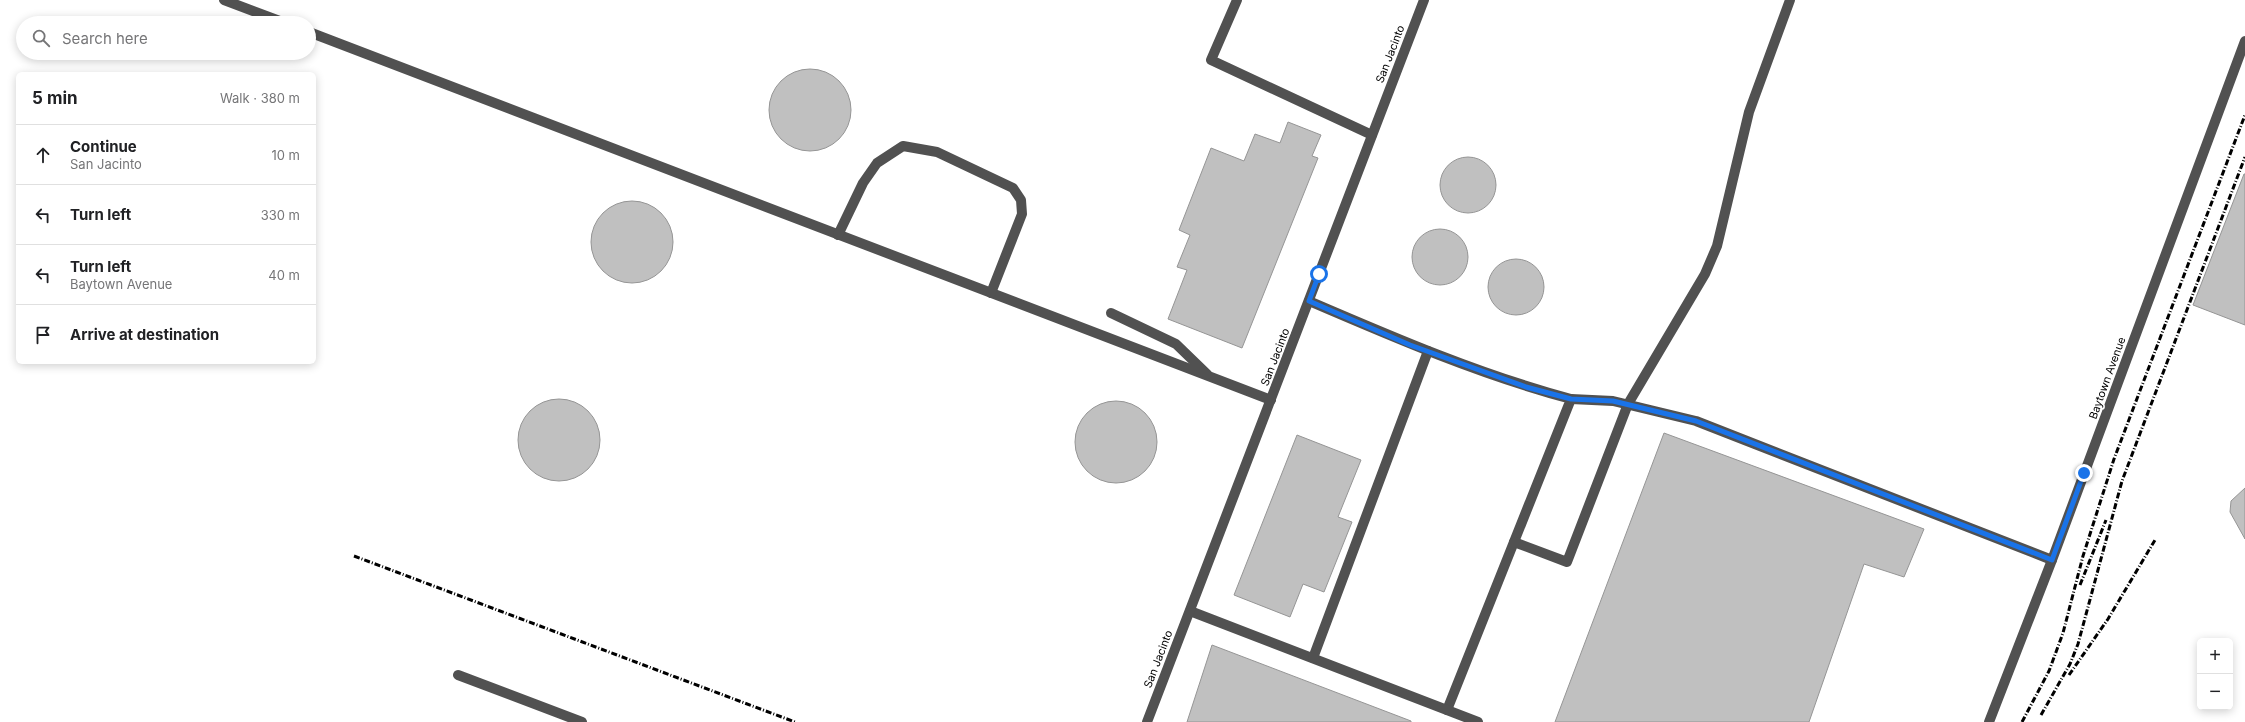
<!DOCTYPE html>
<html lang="en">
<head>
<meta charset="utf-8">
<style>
	:root { --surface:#fff; --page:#f6f6f6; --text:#202124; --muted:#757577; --line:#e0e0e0 }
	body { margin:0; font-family:Inter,sans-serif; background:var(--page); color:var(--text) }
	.controls { position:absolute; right:12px; bottom:12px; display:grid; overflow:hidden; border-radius:6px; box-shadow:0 2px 10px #0003 }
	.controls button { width:36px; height:36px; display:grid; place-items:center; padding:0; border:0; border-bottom:1px solid var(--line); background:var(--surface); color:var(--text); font:20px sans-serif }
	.stop { position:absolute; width:12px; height:12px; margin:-9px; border:3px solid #1a73e8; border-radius:50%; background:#fff }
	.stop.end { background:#1a73e8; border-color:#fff; box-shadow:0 1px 4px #0008 }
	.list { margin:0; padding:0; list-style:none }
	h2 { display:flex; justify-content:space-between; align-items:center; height:52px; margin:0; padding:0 16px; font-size:17px }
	h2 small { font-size:13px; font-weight:400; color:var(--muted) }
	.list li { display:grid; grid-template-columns:26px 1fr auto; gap:12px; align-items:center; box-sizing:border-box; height:60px; padding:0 16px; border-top:1px solid var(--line) }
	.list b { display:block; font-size:15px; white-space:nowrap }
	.list p { margin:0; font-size:13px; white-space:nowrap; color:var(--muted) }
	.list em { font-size:13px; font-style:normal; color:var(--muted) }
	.icon { flex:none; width:22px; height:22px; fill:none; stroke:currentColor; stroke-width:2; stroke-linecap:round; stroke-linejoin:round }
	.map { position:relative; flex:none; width:2245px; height:722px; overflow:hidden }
	.search { position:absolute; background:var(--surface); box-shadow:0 2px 10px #0003; left:16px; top:16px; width:300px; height:44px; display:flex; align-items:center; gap:10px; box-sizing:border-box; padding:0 14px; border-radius:22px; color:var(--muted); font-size:15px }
	.panel { position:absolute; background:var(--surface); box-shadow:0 2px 10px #0003; left:16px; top:72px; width:300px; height:292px; border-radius:6px }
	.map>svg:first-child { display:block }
	.building { fill:#c0c0c0; stroke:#959595 }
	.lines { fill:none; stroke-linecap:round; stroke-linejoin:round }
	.minor { stroke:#515151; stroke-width:10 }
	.rail { stroke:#000; stroke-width:3; stroke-dasharray:6 2 1 2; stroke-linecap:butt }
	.route { stroke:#1a73e8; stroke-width:5 }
	.labels { text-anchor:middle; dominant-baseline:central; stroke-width:3.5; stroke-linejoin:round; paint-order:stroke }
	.street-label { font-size:11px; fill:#000; stroke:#fff }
</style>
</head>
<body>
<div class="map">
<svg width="2245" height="722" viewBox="0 0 2245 722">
	<rect width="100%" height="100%" fill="#fff"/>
	<g class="building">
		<circle cx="810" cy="110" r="41"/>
		<path d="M1288 122 1321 135 1312 156 1318 158 1242 348 1168 319 1187 270 1177 267 1190 235 1179 230 1211 148 1244 161 1255 134 1280 143Z"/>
		<circle cx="1468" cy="185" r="28"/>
		<path d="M2244 174H2245V325L2193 305Z"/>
		<circle cx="632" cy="242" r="41"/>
		<circle cx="1440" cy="257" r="28"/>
		<circle cx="1516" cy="287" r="28"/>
		<circle cx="559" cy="440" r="41"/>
		<circle cx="1116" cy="442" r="41"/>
		<path d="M1664 433 1924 529 1904 577 1864 564 1809 722H1555Z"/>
		<path d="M1297 435 1361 460 1338 517 1352 522 1324 592 1303 584 1290 617 1234 595Z"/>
		<path d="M2245 488V539L2230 512 2231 501Z"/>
		<path d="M1212 645 1411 721V722H1187Z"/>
	</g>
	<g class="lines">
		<g class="minor">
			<path d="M224 0 285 23"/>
			<path d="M1237 0 1211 60 1372 135"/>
			<path d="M309 32 1271 400"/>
			<path d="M838 235 863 183 877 163 903 146 937 152 1013 188 1021 200 1022 214 991 293"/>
			<path d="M1309 301C1395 338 1481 375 1571 399L1447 710"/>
			<path d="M1111 313 1176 344 1207 374"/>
			<path d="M1571 399 1613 401 1696 421 2052 560"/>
			<path d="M1514 542 1567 562 1628 404 1705 274 1717 246 1749 112 1790 0"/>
			<path d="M1190 611 1478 722"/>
			<path d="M1313 658 1428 351"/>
			<path d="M458 675 582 722"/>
			<path d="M1147 722 1424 0"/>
			<path d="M1989 722 2052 560 2245 41"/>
		</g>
		<g class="rail">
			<path d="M354 556 795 722"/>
			<path d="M2080 585 2106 520"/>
			<path d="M2069 675 2108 619 2155 540"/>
			<path d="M2041 715 2070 664 2078 644 2122 481 2245 157"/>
			<path d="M2022 722 2049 671 2063 633 2083 556 2114 459 2245 115"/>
		</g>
	</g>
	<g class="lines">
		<path class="route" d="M1319 274 1309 301 1410 345 1526 387 1571 399 1613 401 1696 421 2052 560 2084 473"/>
	</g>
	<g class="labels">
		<g class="street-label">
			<text transform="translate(1390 54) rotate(-69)">San Jacinto</text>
			<text transform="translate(1275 357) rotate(-69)">San Jacinto</text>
			<text transform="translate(2107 378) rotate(-70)">Baytown Avenue</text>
			<text transform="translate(1158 659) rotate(-69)">San Jacinto</text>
		</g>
	</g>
</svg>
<div class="controls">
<button>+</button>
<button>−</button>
</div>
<div class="stop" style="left:1319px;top:274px"></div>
<div class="stop end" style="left:2084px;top:473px"></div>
<div class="search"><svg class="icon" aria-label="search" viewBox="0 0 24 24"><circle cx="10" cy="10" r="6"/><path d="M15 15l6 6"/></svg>Search here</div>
<section class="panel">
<h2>5 min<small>Walk · 380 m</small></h2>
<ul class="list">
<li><svg class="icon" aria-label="ahead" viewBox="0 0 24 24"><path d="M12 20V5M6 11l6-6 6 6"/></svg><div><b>Continue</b><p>San Jacinto</p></div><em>10 m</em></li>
<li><svg class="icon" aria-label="left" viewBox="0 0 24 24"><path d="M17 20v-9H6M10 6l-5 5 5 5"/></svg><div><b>Turn left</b></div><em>330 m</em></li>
<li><svg class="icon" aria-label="left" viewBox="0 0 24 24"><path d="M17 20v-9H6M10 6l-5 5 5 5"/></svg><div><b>Turn left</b><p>Baytown Avenue</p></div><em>40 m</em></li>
<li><svg class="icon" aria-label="arrive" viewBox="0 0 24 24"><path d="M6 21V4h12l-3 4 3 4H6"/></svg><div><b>Arrive at destination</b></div></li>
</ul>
</section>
</div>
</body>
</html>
